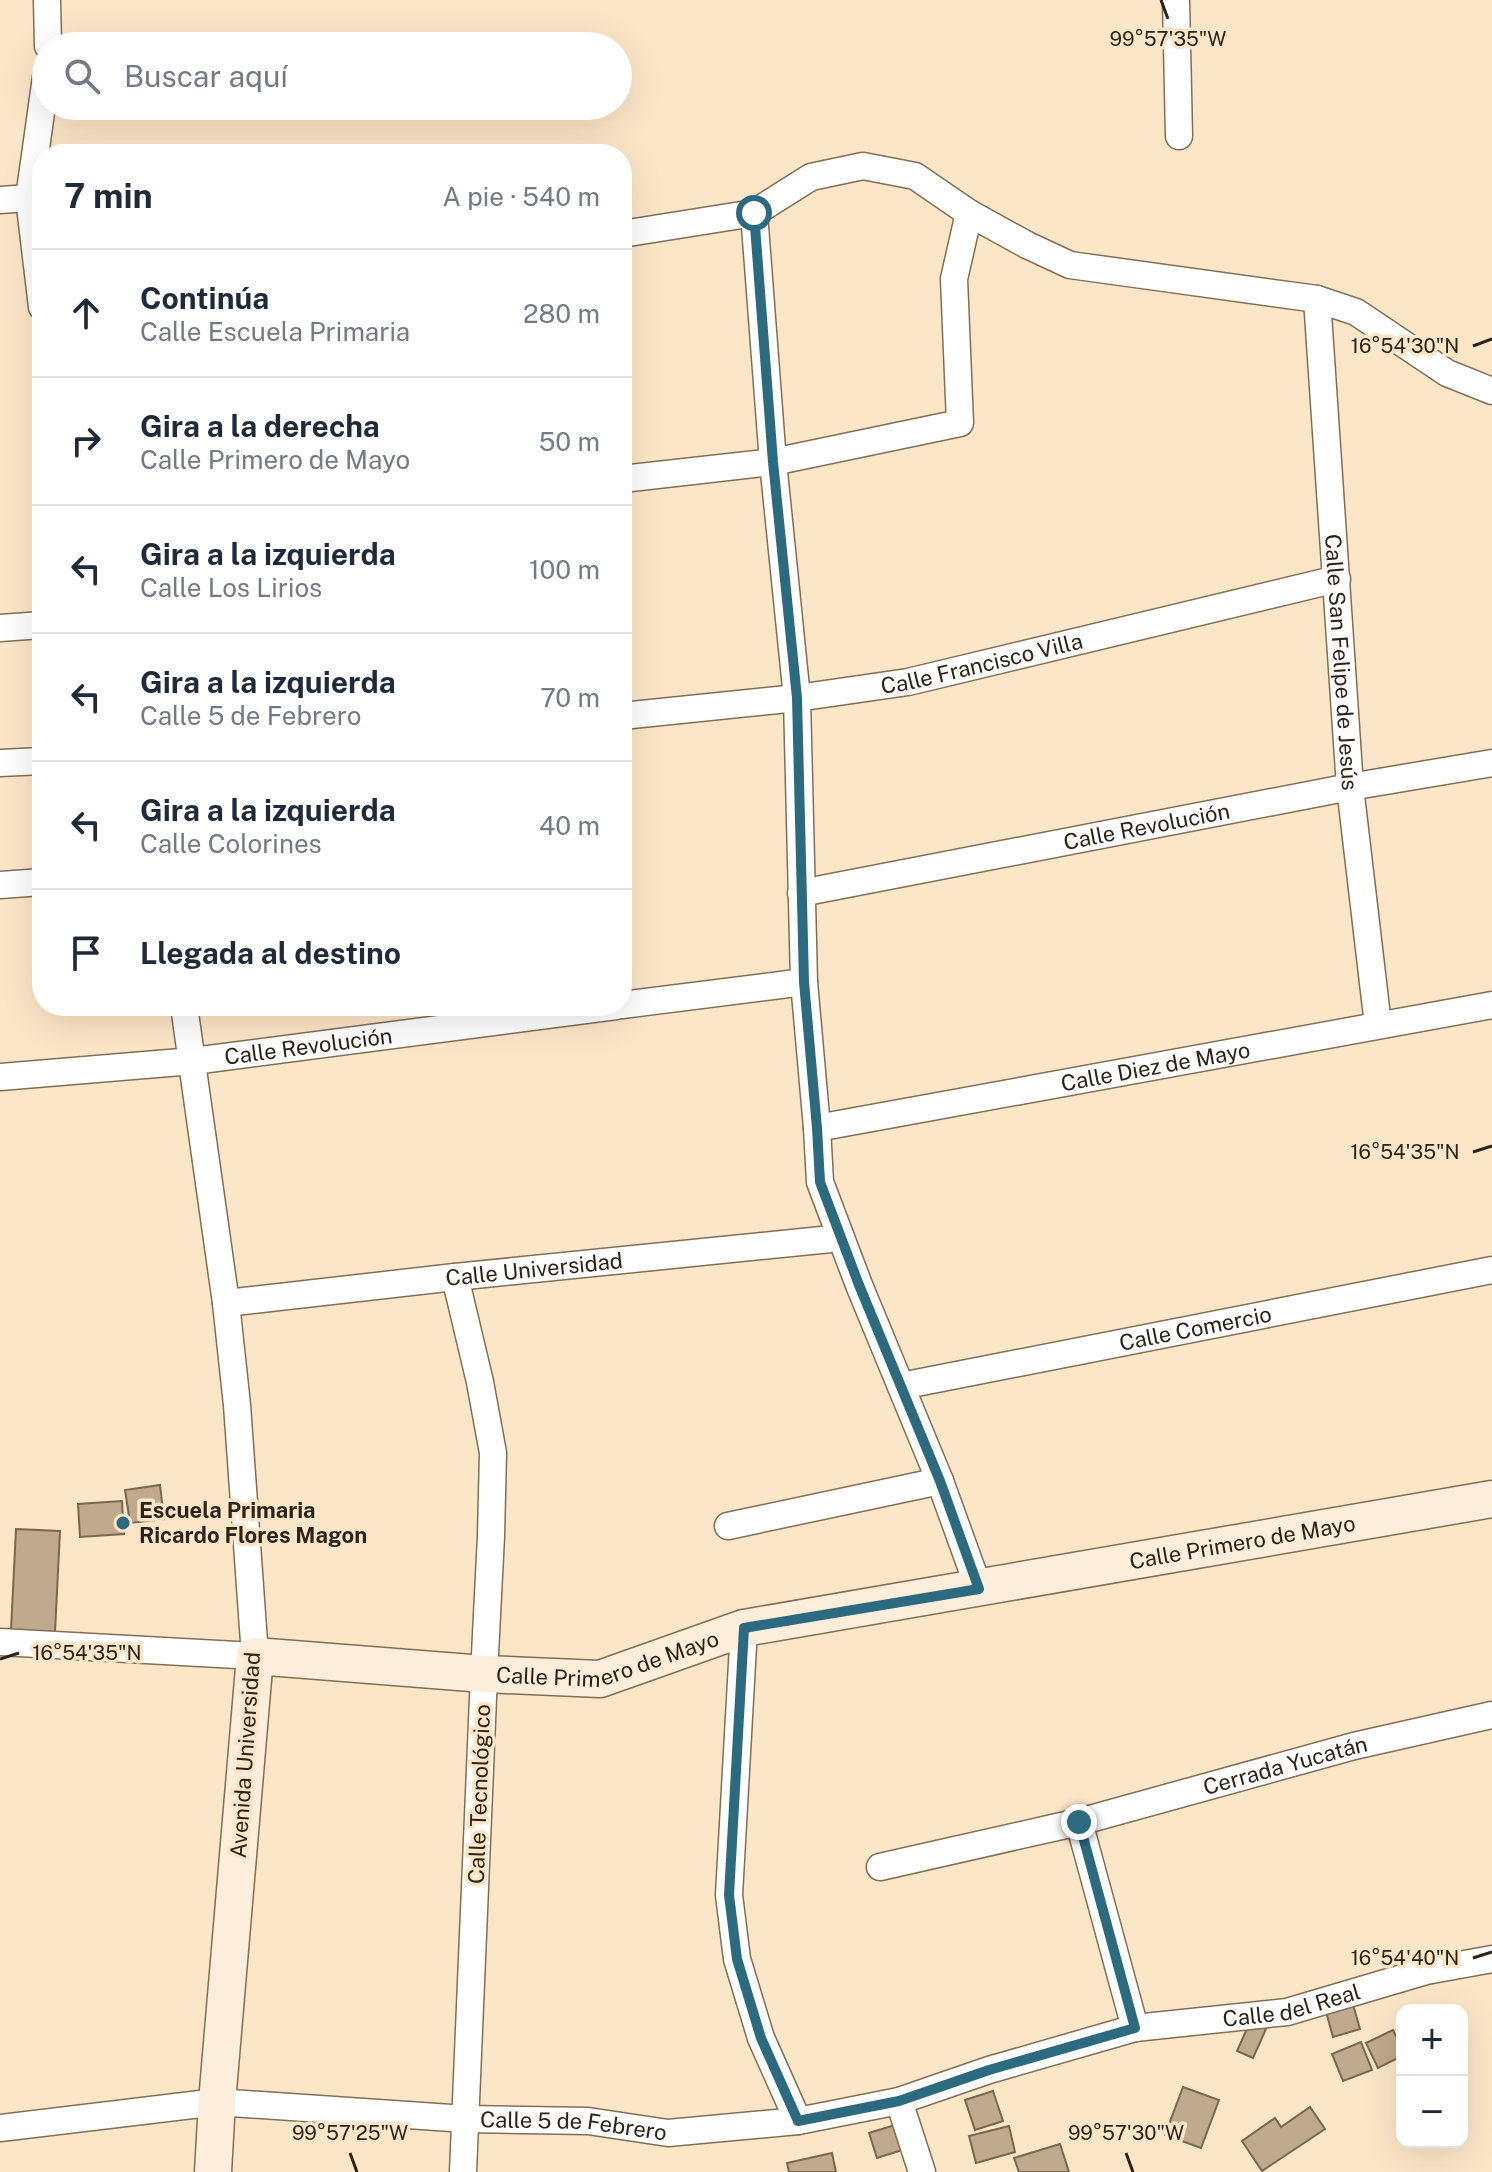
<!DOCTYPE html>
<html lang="es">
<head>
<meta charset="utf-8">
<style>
	:root { --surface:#fff; --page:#f6f6f7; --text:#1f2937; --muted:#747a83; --line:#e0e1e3 }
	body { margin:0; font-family:"Public Sans",sans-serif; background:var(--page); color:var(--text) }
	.controls { position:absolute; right:24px; bottom:24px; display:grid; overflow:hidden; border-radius:16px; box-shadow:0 8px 32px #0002 }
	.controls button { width:72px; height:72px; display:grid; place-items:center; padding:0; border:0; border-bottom:2px solid var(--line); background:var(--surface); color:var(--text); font:40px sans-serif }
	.stop { position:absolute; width:24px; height:24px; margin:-18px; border:6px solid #2c6a80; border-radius:50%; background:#fff }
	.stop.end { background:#2c6a80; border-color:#fff; box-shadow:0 2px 8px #0008 }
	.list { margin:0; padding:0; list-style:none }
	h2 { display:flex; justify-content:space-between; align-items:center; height:104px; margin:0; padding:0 32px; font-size:34px }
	h2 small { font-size:26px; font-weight:400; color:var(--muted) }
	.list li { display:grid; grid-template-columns:52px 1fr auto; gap:24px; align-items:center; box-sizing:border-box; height:128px; padding:0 32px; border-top:2px solid var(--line) }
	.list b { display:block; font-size:30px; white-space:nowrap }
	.list p { margin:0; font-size:26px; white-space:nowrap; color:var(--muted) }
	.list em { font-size:26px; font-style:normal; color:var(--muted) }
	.icon { flex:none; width:44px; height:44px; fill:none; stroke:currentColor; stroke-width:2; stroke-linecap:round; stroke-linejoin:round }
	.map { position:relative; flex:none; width:1492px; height:2172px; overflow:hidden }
	.search { position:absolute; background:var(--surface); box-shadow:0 8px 32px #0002; left:32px; top:32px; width:600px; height:88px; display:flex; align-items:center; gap:20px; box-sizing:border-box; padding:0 28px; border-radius:44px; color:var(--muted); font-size:30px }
	.panel { position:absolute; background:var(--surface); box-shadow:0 8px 32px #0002; left:32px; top:144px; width:600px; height:872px; border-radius:32px }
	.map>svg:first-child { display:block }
	.building { fill:#bfaa8d; stroke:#7a674c; stroke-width:2 }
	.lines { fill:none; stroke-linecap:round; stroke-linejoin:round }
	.street-casing { stroke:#826e53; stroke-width:29 }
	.secondary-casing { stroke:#826e53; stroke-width:39 }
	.street { stroke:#fff; stroke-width:26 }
	.secondary { stroke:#fceedb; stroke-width:36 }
	.route { stroke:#2c6a80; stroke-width:10 }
	.ticks { fill:none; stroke:#2c2318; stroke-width:3 }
	.poi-dot { fill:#2c6a80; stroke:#fce6c8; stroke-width:3 }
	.labels { text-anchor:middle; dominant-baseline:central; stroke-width:7; stroke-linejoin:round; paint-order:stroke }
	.street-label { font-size:22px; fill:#2c2318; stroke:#fce6c8 }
	.poi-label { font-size:22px; font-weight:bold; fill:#2c2318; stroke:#fce6c8; text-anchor:start }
	.ticks-label { font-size:20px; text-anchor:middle; fill:#2c2318; stroke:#fce6c8; stroke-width:7; stroke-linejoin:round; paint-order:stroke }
</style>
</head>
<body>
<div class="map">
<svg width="1492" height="2172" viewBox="0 0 1492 2172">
	<rect width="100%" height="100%" fill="#fce6c8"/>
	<g class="building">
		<path d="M160 1485 164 1519 130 1523 125 1490Z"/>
		<path d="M122 1501 124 1534 80 1537 78 1504Z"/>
		<path d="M16 1529 60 1531 55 1632 11 1630Z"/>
		<path d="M1352 2001 1360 2029 1333 2037 1325 2008Z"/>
		<path d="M1250 2022 1266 2029 1253 2058 1237 2051Z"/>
		<path d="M1393 2030 1402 2048V2056L1378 2068 1366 2043Z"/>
		<path d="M1361 2042 1372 2070 1343 2081 1332 2054Z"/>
		<path d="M1183 2087 1219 2100 1201 2148 1165 2135Z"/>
		<path d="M993 2091 1003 2121 975 2130 965 2100Z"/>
		<path d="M1310 2107 1325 2129 1262 2171 1242 2141 1275 2118 1281 2127Z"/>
		<path d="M895 2125 902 2150 877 2158 869 2133Z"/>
		<path d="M1009 2126 1015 2152 976 2163 969 2136Z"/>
		<path d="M1060 2144 1069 2172H1019L1014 2158Z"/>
		<path d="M832 2153 836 2172H789L787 2163Z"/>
	</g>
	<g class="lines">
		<g class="street-casing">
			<g id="street">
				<path d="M47 0 48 46"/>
				<path d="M1176 0 1179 136"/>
				<path d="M0 200 29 198"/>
				<path d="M754 213 773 462 797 698 804 982 817 1128 820 1182 859 1285 940 1481 979 1589"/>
				<path d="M622 234 754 213 811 177 863 166 915 176 969 213 1027 245 1070 265 1317 299 1356 312 1447 373 1492 391"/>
				<path id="s1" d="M1317 299 1350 787 1378 1025"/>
				<path d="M42 307 29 198 46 77"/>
				<path d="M622 479 773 462 960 423 954 279 969 213"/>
				<path d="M0 628 42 625"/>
				<path id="s2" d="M622 716 797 698 908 682 1337 579"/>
				<path d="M0 763 42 761"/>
				<path d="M0 885 42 882"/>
				<path id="s3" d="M801 893 1350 787 1492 763"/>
				<path d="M622 1005 804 982"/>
				<path id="s4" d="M0 1077 193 1061 616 1006"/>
				<path id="s5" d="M817 1128 1492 1005"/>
				<path d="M455 1277 480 1382 493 1453 491 1536 484 1674 463 2172"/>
				<path id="s6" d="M226 1303 455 1277 841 1238"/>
				<path id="s7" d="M901 1386 1492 1270"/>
				<path d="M728 1526 940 1481"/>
				<path d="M744 1628 729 1895 737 1959 761 2038 798 2121"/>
				<path d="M0 1642 255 1656 237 1405 226 1303 184 1006"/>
				<path d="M1079 1822 1135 2028"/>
				<path id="s8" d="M880 1867 1079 1822 1354 1746 1492 1715"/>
				<path d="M899 2101 922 2172"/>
				<path id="s9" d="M0 2128 217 2102 466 2119 588 2121 668 2133 798 2121 899 2101 989 2070 1135 2028 1287 2012 1426 1971 1492 1959"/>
			</g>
		</g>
		<g class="secondary-casing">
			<g id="secondary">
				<path id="s10" d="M213 2172 217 2102 255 1656 484 1674 600 1679 744 1628 1492 1499"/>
			</g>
		</g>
		<use href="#street" class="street"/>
		<use href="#secondary" class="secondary"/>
	</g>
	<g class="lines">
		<path class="route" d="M754 213 773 462 797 698 804 982 817 1128 820 1182 859 1285 940 1481 979 1589 744 1628 729 1895 737 1959 761 2038 798 2121 899 2101 989 2070 1135 2028 1079 1822"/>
	</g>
	<path class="ticks" d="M1161 0 1168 19M1473 346 1492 339M1473 1152 1492 1146M0 1659 19 1653M1473 1958 1492 1952M350 2153 357 2172M1126 2153 1133 2172"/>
	<circle class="poi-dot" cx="123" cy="1523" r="8"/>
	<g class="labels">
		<g class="street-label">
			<text stroke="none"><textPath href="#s2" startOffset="364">Calle Francisco Villa</textPath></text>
			<text stroke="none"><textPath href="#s1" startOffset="364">Calle San Felipe de Jesús</textPath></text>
			<text stroke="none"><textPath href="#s3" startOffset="352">Calle Revolución</textPath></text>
			<text stroke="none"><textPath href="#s4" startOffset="310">Calle Revolución</textPath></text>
			<text stroke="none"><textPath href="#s5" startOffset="344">Calle Diez de Mayo</textPath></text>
			<text stroke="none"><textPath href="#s6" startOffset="310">Calle Universidad</textPath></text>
			<text stroke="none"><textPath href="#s7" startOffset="300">Calle Comercio</textPath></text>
			<text stroke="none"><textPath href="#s10" startOffset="1522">Calle Primero de Mayo</textPath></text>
			<text stroke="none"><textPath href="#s10" startOffset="874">Calle Primero de Mayo</textPath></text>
			<text transform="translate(245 1755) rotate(-86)">Avenida Universidad</text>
			<text stroke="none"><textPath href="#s8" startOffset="418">Cerrada Yucatán</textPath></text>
			<text transform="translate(479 1794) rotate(-88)">Calle Tecnológico</text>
			<text stroke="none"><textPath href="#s9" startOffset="1310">Calle del Real</textPath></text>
			<text stroke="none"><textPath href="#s9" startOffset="576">Calle 5 de Febrero</textPath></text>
		</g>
		<g class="poi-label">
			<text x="139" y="1510">Escuela Primaria<tspan x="139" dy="25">Ricardo Flores Magon</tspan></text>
		</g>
	</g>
	<g class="ticks-label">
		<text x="1168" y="46">99°57'35"W</text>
		<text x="1405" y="353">16°54'30"N</text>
		<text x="1405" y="1159">16°54'35"N</text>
		<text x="87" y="1660">16°54'35"N</text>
		<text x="1405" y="1965">16°54'40"N</text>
		<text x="350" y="2140">99°57'25"W</text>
		<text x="1126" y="2140">99°57'30"W</text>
	</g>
</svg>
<div class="controls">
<button>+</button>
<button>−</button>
</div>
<div class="stop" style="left:754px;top:213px"></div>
<div class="stop end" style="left:1079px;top:1822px"></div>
<div class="search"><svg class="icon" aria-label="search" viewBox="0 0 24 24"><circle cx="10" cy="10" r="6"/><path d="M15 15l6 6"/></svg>Buscar aquí</div>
<section class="panel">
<h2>7 min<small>A pie · 540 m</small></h2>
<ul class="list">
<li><svg class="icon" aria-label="ahead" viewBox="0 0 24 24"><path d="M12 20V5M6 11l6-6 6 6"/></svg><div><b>Continúa</b><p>Calle Escuela Primaria</p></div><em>280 m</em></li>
<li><svg class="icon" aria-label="right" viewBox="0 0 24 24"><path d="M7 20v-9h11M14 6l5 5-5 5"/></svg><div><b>Gira a la derecha</b><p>Calle Primero de Mayo</p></div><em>50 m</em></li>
<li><svg class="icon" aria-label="left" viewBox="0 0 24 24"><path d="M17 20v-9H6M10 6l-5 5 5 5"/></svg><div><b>Gira a la izquierda</b><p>Calle Los Lirios</p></div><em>100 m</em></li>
<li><svg class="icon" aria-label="left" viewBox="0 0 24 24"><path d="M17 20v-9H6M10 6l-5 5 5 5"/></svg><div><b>Gira a la izquierda</b><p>Calle 5 de Febrero</p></div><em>70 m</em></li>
<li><svg class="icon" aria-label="left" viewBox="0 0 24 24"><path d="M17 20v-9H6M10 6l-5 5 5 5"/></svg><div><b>Gira a la izquierda</b><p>Calle Colorines</p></div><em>40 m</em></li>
<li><svg class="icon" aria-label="arrive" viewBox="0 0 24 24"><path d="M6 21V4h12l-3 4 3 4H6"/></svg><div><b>Llegada al destino</b></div></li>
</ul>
</section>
</div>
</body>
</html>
